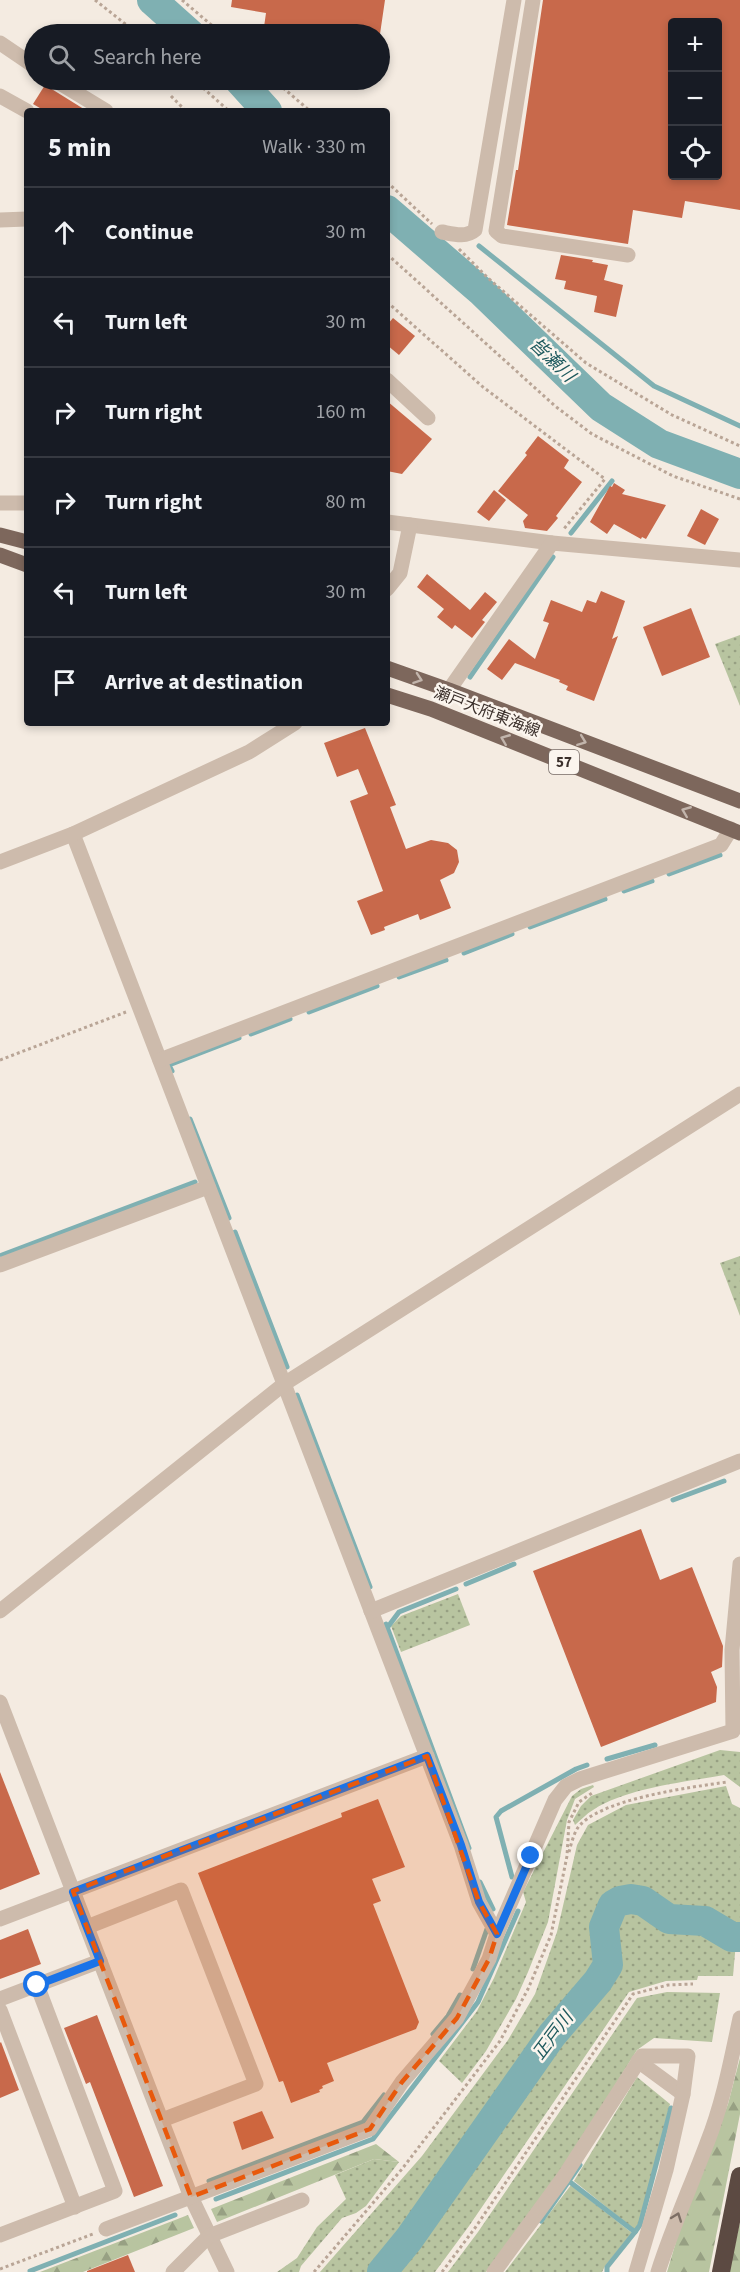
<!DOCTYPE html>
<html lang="en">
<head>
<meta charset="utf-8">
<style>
	:root { --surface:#171b24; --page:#20242c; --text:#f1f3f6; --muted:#9ea1a6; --line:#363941 }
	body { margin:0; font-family:"Source Sans 3","Noto Sans JP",sans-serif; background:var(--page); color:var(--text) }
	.controls { position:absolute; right:18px; top:18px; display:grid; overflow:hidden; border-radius:6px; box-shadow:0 3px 9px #0003 }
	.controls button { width:54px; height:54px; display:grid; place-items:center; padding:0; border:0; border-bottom:2px solid var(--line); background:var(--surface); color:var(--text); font:30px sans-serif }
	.stop { position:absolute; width:18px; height:18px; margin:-14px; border:4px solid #1a73e8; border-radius:50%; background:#fff }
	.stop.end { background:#1a73e8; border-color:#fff; box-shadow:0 2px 6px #0008 }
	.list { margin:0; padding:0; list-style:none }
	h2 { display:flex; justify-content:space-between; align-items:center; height:78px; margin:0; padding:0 24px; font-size:26px }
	h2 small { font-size:20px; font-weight:400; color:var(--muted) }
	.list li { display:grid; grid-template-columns:39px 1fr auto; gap:18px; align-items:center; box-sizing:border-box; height:90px; padding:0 24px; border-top:2px solid var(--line) }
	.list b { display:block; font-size:22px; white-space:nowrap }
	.list em { font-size:20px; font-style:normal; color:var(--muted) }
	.icon { flex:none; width:33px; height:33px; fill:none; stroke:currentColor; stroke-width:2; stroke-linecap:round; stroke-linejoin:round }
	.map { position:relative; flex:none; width:740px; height:2272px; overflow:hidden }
	.search { position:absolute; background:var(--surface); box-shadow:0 3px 9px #0003; left:24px; top:24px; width:366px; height:66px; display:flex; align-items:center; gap:15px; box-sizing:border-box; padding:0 21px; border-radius:33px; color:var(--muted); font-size:22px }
	.panel { position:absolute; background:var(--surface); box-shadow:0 3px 9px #0003; left:24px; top:108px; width:366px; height:618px; border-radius:6px }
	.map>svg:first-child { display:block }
	.grass { fill:url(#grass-dots) }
	.forest { fill:url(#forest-firs) }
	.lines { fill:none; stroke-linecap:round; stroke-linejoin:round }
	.stream { stroke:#7fb0b2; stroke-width:5 }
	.river { stroke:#7fb0b2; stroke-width:30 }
	.building { fill:#c8694b; fill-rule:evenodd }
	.path { stroke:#b9a596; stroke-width:3; stroke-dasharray:3 3; stroke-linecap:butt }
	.minor { stroke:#cdbbac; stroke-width:15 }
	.major { stroke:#7d675c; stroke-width:15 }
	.highway { stroke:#5c4a42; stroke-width:18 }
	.oneway { stroke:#c2b5ac }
	.oneway2 { stroke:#7d6f65 }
	.route { stroke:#1a73e8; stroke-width:8 }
	.marked { fill:#e8590c; fill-opacity:0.2; stroke:#e8590c; stroke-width:4.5; stroke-dasharray:12 8; stroke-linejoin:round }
	.labels { text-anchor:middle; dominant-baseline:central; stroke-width:5; stroke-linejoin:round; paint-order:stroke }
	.shield { fill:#fbf5ee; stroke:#756b66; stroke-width:1.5 }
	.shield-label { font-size:15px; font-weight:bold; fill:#3b302b }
	.street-label { font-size:16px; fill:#3b302b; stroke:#fbf5ee }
	.water-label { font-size:18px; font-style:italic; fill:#1f5a5e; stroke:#fbf5ee }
</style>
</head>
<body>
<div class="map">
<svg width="740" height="2272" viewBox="0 0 740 2272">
	<defs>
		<pattern id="grass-dots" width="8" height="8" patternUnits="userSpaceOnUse" patternTransform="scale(1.5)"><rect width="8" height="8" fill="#b8c4a0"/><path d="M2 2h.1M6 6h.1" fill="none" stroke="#97a083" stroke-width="1.8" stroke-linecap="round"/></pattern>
		<pattern id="forest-firs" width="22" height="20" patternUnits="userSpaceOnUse" patternTransform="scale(1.5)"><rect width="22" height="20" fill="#b8c4a0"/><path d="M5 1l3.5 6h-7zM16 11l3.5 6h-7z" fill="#97a083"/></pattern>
	</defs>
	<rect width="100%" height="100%" fill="#f4ebe1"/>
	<g class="grass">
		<path d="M740 635V706L715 644Z"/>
		<path d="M740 1256V1316L720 1263Z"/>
		<path d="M458 1594 470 1625 401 1652 391 1626 401 1616Z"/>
		<path d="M720 1750 740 1752V1787L724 1775C685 1782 626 1788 593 1810 586 1814 581 1820 575 1825L573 1820 581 1806 591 1796Z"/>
		<path d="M593 1785 594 1787 575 1799 567 1820 548 1922 528 1972 516 1999 486 2051 462 2083 439 2061 477 2011 494 1978 526 1902 523 1892 572 1796 581 1789Z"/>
		<path d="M726 1786 732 1804 740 1808V1935C729 1933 726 1925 717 1921 703 1914 686 1919 672 1914 661 1911 655 1900 645 1897 638 1894 629 1894 622 1897 592 1909 603 1940 604 1966L557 2022 376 2272H320L422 2156 508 2040 535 1994 557 1932 577 1845 588 1825 626 1805Z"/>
		<path d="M630 1901 646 1907 660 1919 688 1930 698 1926 736 1942 733 1976H698L697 1980 666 1981 629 1992 469 2226 435 2272H391L415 2241 508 2109 559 2044 575 2018 618 1967 619 1957 612 1958C607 1947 606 1937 615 1928L612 1915 615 1907Z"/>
		<path d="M667 1992 720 1993 712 2042 654 2038 637 2050 555 2181 486 2272H448L478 2232 637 1998Z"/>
		<path d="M637 2077 670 2104 639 2223 635 2230 574 2181Z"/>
		<path d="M374 2159 399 2162 366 2206 356 2213 342 2218 301 2266 299 2272H277L297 2258 317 2227 346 2199 335 2175Z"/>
		<path d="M571 2185 632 2233 605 2266 602 2272H505Z"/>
	</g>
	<g class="forest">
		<path d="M740 2058V2114L709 2272H667L681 2225 728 2104Z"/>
		<path d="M376 2144 399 2162 374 2159 217 2222 211 2209Z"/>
		<path d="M188 2215 194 2228 83 2272H40Z"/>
		<path d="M740 2222V2272H729Z"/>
	</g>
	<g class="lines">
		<g class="stream">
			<path d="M479 246 654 386 740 426"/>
			<path d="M571 533 612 481"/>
			<path d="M470 677 553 557"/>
			<path d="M669 874 720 855"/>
			<path d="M624 891 652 881"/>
			<path d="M530 927 605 899"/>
			<path d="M464 953 512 934"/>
			<path d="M399 977 446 960"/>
			<path d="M309 1012 377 986"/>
			<path d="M251 1034 290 1019"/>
			<path d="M172 1071 169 1065 239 1038"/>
			<path d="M190 1119 229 1218"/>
			<path d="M235 1232 287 1367"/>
			<path d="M2 1255 195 1182"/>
			<path d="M297 1395 370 1587"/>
			<path d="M673 1500 724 1481"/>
			<path d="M466 1584 514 1564"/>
			<path d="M386 1624 469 1848"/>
			<path d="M387 1628 399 1612 456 1589"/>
			<path d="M607 1759 655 1745"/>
			<path d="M512 1877 496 1817 501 1811 576 1769 587 1765"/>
			<path d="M480 1882 493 1909"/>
			<path d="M473 1969 487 1929"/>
			<path d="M433 2034 448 2016 460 1995"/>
			<path d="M209 2181 363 2122 384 2095"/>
			<path d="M570 2182 635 2232 640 2225 671 2108"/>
			<path d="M216 2199 373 2139 478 2002 518 1911"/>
			<path d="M541 2221 580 2165"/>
			<path d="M30 2271 175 2215"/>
			<path d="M607 2272V2267L635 2232"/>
		</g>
		<g class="river">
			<path d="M152 0 190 34"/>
			<path d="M239 80 267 111"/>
			<path d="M387 210 482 292 601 407 659 444 740 474"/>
			<path d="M382 2272 409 2239 552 2035 598 1981 608 1965 604 1927 613 1905 620 1901 631 1899 643 1901 669 1919 705 1921 732 1937H740"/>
		</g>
	</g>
	<g class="building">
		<path d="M232 0H385L380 34H263L266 13 231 7Z"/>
		<path d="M543 0H740V210L685 201 682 218 633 210 628 244 507 225 516 170H518ZM672 22H717V176H672Z"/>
		<path d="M45 85 50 88 87 111H45L33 104Z"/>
		<path d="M561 255 593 260 592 262 608 265 604 280 623 285 616 317 594 312 597 296 564 289 566 281 555 279Z"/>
		<path d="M393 318 415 336 399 355 387 345V325Z"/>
		<path d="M387 401 432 439 402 474 387 471Z"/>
		<path d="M538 436 569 460 564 468 582 482 556 516 558 518 547 531 525 528 523 521 528 515 498 491 527 455 525 453Z"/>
		<path d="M614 483 625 490 622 494 666 505 646 539 642 537 641 539 614 524 607 534 590 522 610 486 612 487Z"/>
		<path d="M494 490 506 500 489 521 477 512Z"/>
		<path d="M701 509 719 519 705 545 687 536Z"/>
		<path d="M427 574 470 610 485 592 497 602 482 620 485 622 472 638 455 625 452 629 437 617 444 609 417 587Z"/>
		<path d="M601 591 625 601 612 639 618 636 594 701 566 690 568 686 559 682 560 680 515 663 502 680 487 669 509 639 535 659 549 623 543 621 551 600 582 612 587 600 596 603Z"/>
		<path d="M691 608 710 657 662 676 643 627Z"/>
		<path d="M365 728 396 805 390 807 406 849 431 840 448 843 457 850 459 862 454 873 440 880 451 908 420 920 418 914 384 927 385 930 371 935 357 901 383 891 350 801 368 794 358 769 337 777 324 743Z"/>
		<path d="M641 1529 660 1580 692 1567 723 1646 722 1667 711 1672 717 1687 716 1702 601 1747 533 1571Z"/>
		<path d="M0 1772 40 1874 0 1890Z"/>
		<path d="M378 1799 405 1867 372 1879 381 1901 373 1904 419 2022 416 2029 327 2063 334 2081 322 2086 323 2088 319 2090 320 2092 291 2103 283 2081 279 2082 198 1873 342 1817 341 1813Z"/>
		<path d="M28 1929 41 1964 0 1979V1940Z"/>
		<path d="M97 2015 163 2186 134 2197 90 2082 86 2084 64 2028Z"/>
		<path d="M1 2042 19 2090 0 2098V2043Z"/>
		<path d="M262 2111 274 2138 242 2150 233 2122Z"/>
		<path d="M128 2255 135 2272H87V2271Z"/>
	</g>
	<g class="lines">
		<g class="path">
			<path d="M95 0 138 34"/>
			<path d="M182 0 222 34"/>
			<path d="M194 80 229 111"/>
			<path d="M274 80 310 111"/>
			<path d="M171 96 186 111"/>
			<path d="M387 182 432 224"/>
			<path d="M459 249 488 278 586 363 672 415 740 446"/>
			<path d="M387 254 555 406 592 434 673 476 740 499"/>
			<path d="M387 302 483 387 605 479 563 530"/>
			<path d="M0 1060 126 1012"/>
			<path d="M569 1852C571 1845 573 1836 577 1829 596 1799 693 1787 727 1782"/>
			<path d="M0 2269 93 2234"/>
			<path d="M314 2272 402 2169 500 2041 528 1989 551 1935 567 1856 569 1822 579 1802 592 1793"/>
			<path d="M442 2272 475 2228 633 1994 668 1985 693 1984"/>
		</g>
		<g class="minor">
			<path d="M533 0 496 231 502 236 628 255"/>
			<path d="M0 43 34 66"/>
			<path d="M55 80 106 111"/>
			<path d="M0 96 27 111"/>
			<path d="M0 220 27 219"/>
			<path d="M442 232C453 234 466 238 475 230L514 0"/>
			<path d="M387 380 428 418"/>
			<path d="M0 503H27"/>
			<path d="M387 522 552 543 740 560"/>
			<path d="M387 589 400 573 410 525"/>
			<path d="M449 690 552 543"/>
			<path d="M73 834 461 1845 479 1902 497 1934"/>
			<path d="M0 862 73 834 249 752 295 723"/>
			<path d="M160 1060 721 845 731 829"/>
			<path d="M0 1265 208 1187"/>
			<path d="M0 1611 284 1384 740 1094"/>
			<path d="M371 1611 740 1461"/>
			<path d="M0 1702 191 2197 227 2272"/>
			<path d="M0 1919 427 1756"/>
			<path d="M87 1927 181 1890 256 2084 162 2120"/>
			<path d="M0 1999 100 1961"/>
			<path d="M0 2010 75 2207"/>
			<path d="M638 2061 683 2094"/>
			<path d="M106 2229 370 2129 402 2082 457 2018 489 1959 497 1934 555 1800 566 1786 580 1779 733 1731 732 1650 740 1564"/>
			<path d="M0 2235 115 2191 37 1985"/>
			<path d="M173 2272 209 2236 302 2200"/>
			<path d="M494 2272 563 2178 642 2056H688L683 2094 666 2170 636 2272"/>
			<path d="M658 2272C672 2228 691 2186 707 2143 723 2103 731 2060 740 2018"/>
		</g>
		<g class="major">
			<path d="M0 535 27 542"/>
			<path d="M0 555 27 565"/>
			<path d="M387 668 449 690 740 801"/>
			<path d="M387 695 431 709 740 833"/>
		</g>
		<path class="highway" d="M721 2272 740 2176"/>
	</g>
	<defs><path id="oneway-chevron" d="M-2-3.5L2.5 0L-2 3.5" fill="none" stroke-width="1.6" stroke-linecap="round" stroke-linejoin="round" transform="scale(1.5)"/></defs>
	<g class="oneway">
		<use href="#oneway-chevron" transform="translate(418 679) rotate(19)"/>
		<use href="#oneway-chevron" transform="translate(505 739) rotate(-158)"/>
		<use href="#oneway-chevron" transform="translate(582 741) rotate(21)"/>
		<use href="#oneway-chevron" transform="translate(686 811) rotate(-158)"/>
	</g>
	<use class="oneway2" href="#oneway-chevron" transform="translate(677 2217) rotate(-70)"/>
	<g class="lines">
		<path class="route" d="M37 1985 100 1961 73 1892 427 1756 461 1845 479 1902 497 1934 531 1856"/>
	</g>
	<path class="marked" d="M427 1756 479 1902 497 1934 489 1959 457 2018 402 2082 370 2129 191 2197 73 1891Z"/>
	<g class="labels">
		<rect class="shield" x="549" y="750" width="30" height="24" rx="4.5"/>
		<g class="shield-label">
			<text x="564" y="762">57</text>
		</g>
		<g class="street-label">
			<text transform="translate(487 712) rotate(21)">瀬戸大府東海線</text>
		</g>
		<g class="water-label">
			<text transform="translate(552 360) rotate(44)">皆瀬川</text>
			<text transform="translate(553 2036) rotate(-53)">正戸川</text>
		</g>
	</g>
</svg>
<div class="controls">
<button>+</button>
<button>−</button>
<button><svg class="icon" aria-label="locate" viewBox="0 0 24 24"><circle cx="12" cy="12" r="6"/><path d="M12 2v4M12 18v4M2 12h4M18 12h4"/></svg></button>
</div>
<div class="stop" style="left:37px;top:1985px"></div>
<div class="stop end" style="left:531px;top:1856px"></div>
<div class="search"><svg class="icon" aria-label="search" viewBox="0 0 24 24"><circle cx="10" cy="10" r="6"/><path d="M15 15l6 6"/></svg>Search here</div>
<section class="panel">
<h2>5 min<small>Walk · 330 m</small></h2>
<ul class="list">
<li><svg class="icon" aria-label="ahead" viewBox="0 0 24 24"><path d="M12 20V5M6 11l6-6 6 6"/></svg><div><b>Continue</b></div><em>30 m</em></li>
<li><svg class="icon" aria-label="left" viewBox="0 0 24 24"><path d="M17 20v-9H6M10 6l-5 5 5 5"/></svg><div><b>Turn left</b></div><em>30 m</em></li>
<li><svg class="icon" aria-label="right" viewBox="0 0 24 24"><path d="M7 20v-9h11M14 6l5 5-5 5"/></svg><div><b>Turn right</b></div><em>160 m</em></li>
<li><svg class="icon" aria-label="right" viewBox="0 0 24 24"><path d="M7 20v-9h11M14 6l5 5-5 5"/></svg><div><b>Turn right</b></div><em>80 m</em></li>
<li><svg class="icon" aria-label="left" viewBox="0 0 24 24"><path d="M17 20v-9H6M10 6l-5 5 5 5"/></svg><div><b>Turn left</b></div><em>30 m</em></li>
<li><svg class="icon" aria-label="arrive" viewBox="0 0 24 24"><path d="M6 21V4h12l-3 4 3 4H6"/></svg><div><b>Arrive at destination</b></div></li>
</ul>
</section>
</div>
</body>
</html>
